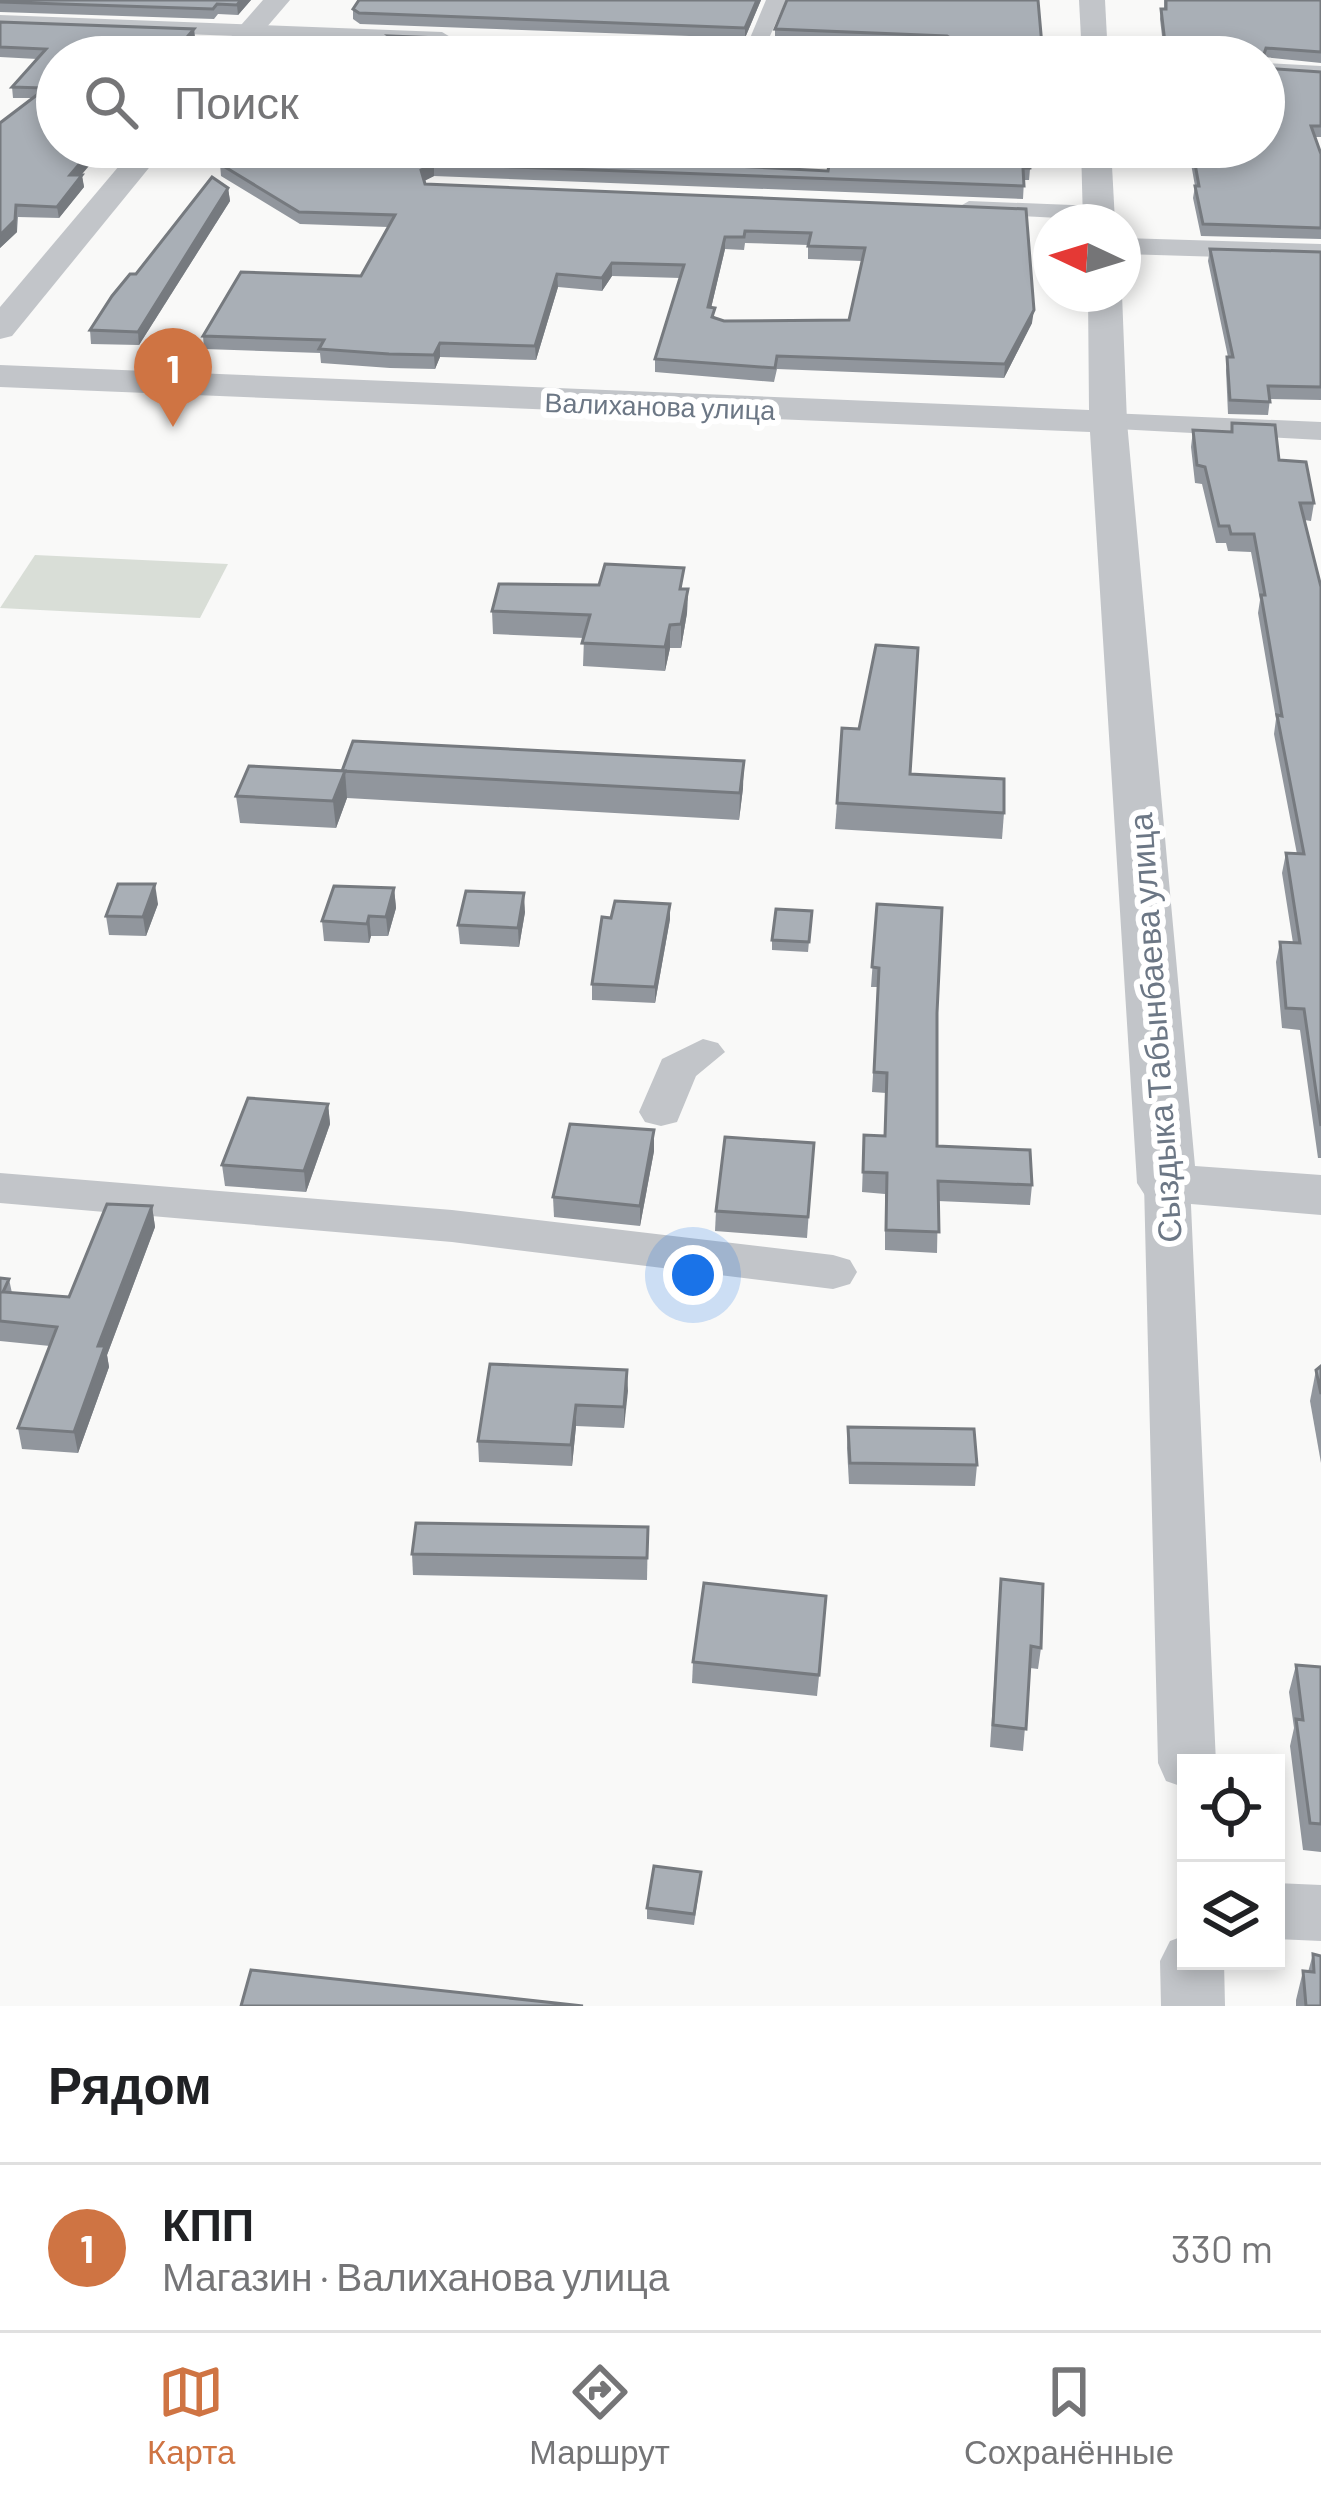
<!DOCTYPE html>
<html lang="ru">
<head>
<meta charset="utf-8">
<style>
	:root { --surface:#fff; --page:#f2f2f2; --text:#202124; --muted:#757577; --line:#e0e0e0; --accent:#cf7443 }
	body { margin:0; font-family:Barlow,sans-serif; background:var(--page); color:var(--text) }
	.controls { position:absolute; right:36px; bottom:36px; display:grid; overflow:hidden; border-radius:0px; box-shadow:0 6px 18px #0003 }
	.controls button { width:108px; height:108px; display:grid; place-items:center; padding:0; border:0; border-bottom:3px solid var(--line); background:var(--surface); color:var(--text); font:60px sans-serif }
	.compass { position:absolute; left:1033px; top:204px; width:108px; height:108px; border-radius:50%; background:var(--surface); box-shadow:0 6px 18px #0003; rotate:274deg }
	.you { position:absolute; left:693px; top:1275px; width:42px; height:42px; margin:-30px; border:9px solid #fff; border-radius:50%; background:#1a73e8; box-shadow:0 0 0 18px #1a73e833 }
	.badge { display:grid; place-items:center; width:78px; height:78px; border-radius:50%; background:var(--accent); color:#fff; font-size:39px; font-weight:700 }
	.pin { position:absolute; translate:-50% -99px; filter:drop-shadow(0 3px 6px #0008) }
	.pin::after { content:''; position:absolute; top:63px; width:42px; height:36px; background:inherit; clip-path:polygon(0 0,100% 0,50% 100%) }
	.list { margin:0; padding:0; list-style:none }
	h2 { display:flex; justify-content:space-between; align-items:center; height:156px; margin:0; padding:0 48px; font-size:51px }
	h2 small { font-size:39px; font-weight:400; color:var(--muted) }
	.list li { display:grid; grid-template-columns:78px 1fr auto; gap:36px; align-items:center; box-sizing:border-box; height:168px; padding:0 48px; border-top:3px solid var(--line) }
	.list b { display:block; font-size:45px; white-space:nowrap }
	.list p { margin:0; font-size:39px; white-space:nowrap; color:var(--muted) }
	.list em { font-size:39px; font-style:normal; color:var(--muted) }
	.icon { flex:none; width:66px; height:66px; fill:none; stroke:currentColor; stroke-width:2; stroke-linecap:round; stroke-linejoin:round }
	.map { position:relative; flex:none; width:1321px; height:2006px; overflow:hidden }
	.search { position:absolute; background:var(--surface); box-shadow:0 6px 18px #0003; left:36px; right:36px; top:36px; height:132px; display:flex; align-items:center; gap:30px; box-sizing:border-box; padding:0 42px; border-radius:66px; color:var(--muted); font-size:45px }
	.sheet { height:324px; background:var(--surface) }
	nav { display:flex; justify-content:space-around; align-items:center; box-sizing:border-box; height:168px; border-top:3px solid var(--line); background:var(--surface); font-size:33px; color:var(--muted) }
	nav a { display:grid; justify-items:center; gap:6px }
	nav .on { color:var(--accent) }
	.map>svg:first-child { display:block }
	.green { fill:#d9ded7 }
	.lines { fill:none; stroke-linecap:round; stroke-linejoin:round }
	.minor { fill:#c2c5c9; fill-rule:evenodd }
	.tertiary { fill:#c2c5c9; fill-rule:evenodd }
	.wall { fill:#91969d; fill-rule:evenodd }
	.shaded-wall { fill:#767a7f }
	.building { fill:#a9afb6; stroke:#767a7f; stroke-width:3; fill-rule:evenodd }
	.labels { text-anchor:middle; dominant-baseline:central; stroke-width:12; stroke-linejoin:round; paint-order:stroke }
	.far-street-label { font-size:27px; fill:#6c7785; stroke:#fff }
	.street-label { font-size:33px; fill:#6c7785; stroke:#fff }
</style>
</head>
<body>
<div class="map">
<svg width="1321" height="2006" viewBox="0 0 1321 2006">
	<rect width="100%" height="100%" fill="#f9f9f8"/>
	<path class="green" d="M35 555 228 564 200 618 0 608Z"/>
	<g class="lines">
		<g class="minor">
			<path d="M766 0H786L762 54H748L745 50Z"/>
			<path d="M0 15 442 32 452 38 442 44 0 27Z"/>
			<path d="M1264 63 1321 66V78L1264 75Z"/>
			<path d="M969 201 1097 206 1109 213 1097 220 960 213 957 208Z"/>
			<path d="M1123 238 1321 244V260L1123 254Z"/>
			<path d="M1108 413 1321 422V440L1098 428 1093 422Z"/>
			<path d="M703 1039 718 1043 725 1052 696 1076 677 1122 661 1126 645 1122 639 1112 662 1059Z"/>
			<path d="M1167 1168 1183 1172 1190 1183 1216 1763H1186V1788L1166 1781 1158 1763 1144 1183 1151 1172Z"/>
			<path d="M0 1173 452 1210 833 1255 850 1260 857 1272 850 1284 833 1289 452 1242 0 1203Z"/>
			<path d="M1276 1883 1321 1885V1941L1276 1939Z"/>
			<path d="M1186 1935V1961H1224L1225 2006H1161L1160 1961 1170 1941Z"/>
		</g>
		<g class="tertiary">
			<path d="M263 0H290L241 57H213Z"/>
			<path d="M1079 0H1105L1108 57H1082Z"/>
			<path d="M135 147H166L12 336 0 339V307Z"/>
			<path d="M1081 147H1111L1115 222H1083Z"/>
			<path d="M1088 294H1122L1127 422 1195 1166 1321 1175V1215L1167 1202 1146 1197 1137 1183 1090 432 0 387V365L1089 410Z"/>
		</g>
	</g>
	<g class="wall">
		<path d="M0 0H251L238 15 218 14 214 19 0 12Z"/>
		<path d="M359 0H761L745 38 360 24 353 19V9Z"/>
		<path d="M787 0 1043 57 391 47 389 36 755 50H952L946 46 775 40V29Z"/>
		<path d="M1164 0H1321V63L1264 57H1172L1171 53H1164L1160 19 1161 9H1164Z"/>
		<path d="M0 22 194 29 195 39 180 57H57L84 187 59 218 18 217 17 232 0 248V123L32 98H13L12 87 37 59 0 57Z"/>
		<path d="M1265 69 1321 72V137H1315L1321 154V239L1201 236 1193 198 1195 186 1188 147H1264Z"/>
		<path d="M235 147H703L699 164 828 171 1032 147 1029 180H1024L1023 199 434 176 424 181 425 184 1026 209 1032 323 1004 378 777 369 774 382 655 372V359L680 278 612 276 602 291 558 287 536 360 440 357 435 369 390 368 321 363 320 353 204 349 203 336 361 276 388 227 300 224 221 176 220 164ZM745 243 808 245V259L862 261 849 320 724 321 715 318 711 308 725 249 744 250Z"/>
		<path d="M228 188 230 201 139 345 91 344 90 330 136 274Z"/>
		<path d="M1210 249 1321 252V400L1270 399 1268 415 1228 414 1226 370 1228 357 1208 261Z"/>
		<path d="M1232 423 1279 460 1314 503 1311 521 1304 520 1321 587V1158H1318L1300 1030 1282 1028 1276 962 1280 942 1293 943 1282 873 1286 853 1297 854 1274 734 1276 719 1258 613 1260 600 1251 552 1228 551 1226 543H1216L1202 484 1195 483 1191 447 1193 430 1231 432Z"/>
		<path d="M688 589 687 613 681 648H670L665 671 583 666 584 638 493 634 492 611Z"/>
		<path d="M249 766 743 788 739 820 347 798 336 828 240 823 236 796Z"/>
		<path d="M910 774 1004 813 1002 839 835 829 837 803Z"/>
		<path d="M394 888 396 908 388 936H371L369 943 324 941 322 921Z"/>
		<path d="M158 904 146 936 109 935 106 916Z"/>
		<path d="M670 904V919L655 1003 592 1000V984L611 918Z"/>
		<path d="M877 904 937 1013V1146L1032 1185 1030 1205 938 1201 937 1253 885 1250V1194L862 1192 864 1135 884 1136 886 1093 872 1092 878 987H871Z"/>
		<path d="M812 911 808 952 772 950V940Z"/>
		<path d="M525 912 519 947 460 944 458 925Z"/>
		<path d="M328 1104 330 1124 306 1192 225 1186 222 1165Z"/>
		<path d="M654 1130V1151L640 1226 554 1217 553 1197Z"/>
		<path d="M814 1143 807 1238 715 1231 716 1211Z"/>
		<path d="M152 1206 155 1227 107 1355 109 1367 78 1453 22 1449 18 1428 50 1346 0 1341V1278L9 1279 12 1293 69 1297Z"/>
		<path d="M1321 1366V1463L1310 1401 1316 1370Z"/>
		<path d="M627 1370 624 1428 576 1426 572 1466 479 1462 478 1441Z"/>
		<path d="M848 1427 977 1465 975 1486 849 1484 847 1448Z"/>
		<path d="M648 1527 647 1580 413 1575 412 1554Z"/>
		<path d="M1001 1579 1041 1648 1038 1669 1030 1668 1023 1751 990 1747Z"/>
		<path d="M825 1617 817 1696 692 1683 693 1662Z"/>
		<path d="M1296 1665 1321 1667V1852L1303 1850 1290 1746 1294 1728 1289 1692Z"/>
		<path d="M700 1883 694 1925 647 1919V1908Z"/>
		<path d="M1313 1954 1321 2006H1296V2000L1303 1971 1308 1972Z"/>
	</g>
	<g class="shaded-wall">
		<path d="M241 0H251L238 15 237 5Z"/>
		<path d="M757 0H761L745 38V28Z"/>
		<path d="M194 29 195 39 180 57H170Z"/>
		<path d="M94 147H105L72 186 70 175Z"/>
		<path d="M434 164V176L422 182 421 170Z"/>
		<path d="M82 175 84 187 59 218 57 207Z"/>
		<path d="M228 188 230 201 139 345 138 332Z"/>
		<path d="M16 205 17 232 0 248V235Z"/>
		<path d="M725 237V249L708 321V307Z"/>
		<path d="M612 263V276L602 291V278Z"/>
		<path d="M557 274 558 287 536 360 535 346Z"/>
		<path d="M1034 310 1032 323 1004 378 1005 364Z"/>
		<path d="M440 343V357L435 369 434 355Z"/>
		<path d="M688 589 687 613 681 648V624Z"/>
		<path d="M670 625V648L665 671V647Z"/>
		<path d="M744 761 743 788 739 820 740 793Z"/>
		<path d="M345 771 347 798 336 828 333 801Z"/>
		<path d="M155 884 158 904 146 936 143 917Z"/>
		<path d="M394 888 396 908 388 936 386 917Z"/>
		<path d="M524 893 525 912 519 947 518 928Z"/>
		<path d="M670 904V919L655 1003V987Z"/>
		<path d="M369 916 371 936 369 943 367 924Z"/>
		<path d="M328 1104 330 1124 306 1192 304 1171Z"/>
		<path d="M654 1130V1151L640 1226V1206Z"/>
		<path d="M152 1206 155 1227 107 1355 109 1367 78 1453 74 1432 98 1346Z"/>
		<path d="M627 1370 628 1391 624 1428V1407Z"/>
		<path d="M576 1405V1426L572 1466 571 1445Z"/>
	</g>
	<g class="building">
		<path d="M0 0H241L237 5 217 4 213 9 0 2Z"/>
		<path d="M359 0H757L745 28 359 13 353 9Z"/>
		<path d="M787 0H1038L1043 57H302L311 45 405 47 389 36 755 50H957L961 45 947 36 775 29Z"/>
		<path d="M1166 0H1321V52L1266 48 1263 57H1174L1173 43H1165L1161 9H1166Z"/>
		<path d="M0 22 194 29 170 57H57V147H94L70 175H82L57 207 16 205 15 220 0 235V123L46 88 12 87 46 49 0 47Z"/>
		<path d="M1264 68 1321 72V126H1311L1321 154V228L1203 224 1195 186H1199L1192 147H1264Z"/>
		<path d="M235 147H700L696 164 828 171 832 147H1032L1030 168H1023L1024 186 434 164 421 170 425 184 1026 209 1034 310 1005 364 777 356 775 368 655 359 684 265 612 263 602 278 557 274 535 346 440 343 434 355 389 354 319 349 324 340 203 336 241 272 361 276 395 215 299 212 220 164ZM745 231 811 233 808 246 865 248 849 320 724 321 712 317 715 308 708 307 725 237H744Z"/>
		<path d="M212 177 228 188 138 332 90 330 112 296 130 274H136Z"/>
		<path d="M1210 249 1321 252V387L1268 386 1270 402 1230 400 1227 357H1233Z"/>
		<path d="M1232 423 1275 425 1279 460 1306 462 1314 503H1300L1321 587V1126L1304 1009 1286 1008 1280 942 1300 943 1286 853 1304 854 1277 715 1282 716 1261 595H1265L1254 534H1231L1229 526H1219L1205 467 1197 465 1193 430 1232 432Z"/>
		<path d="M605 564 684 568 680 589H688L681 624 670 625 665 647 582 643 590 615 492 611 499 584 599 585Z"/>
		<path d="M876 645 918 648 910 774 1004 779V813L837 803 842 728 859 729Z"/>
		<path d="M353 741 744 761 740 793 342 771Z"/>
		<path d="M249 766 345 771 333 801 236 796Z"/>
		<path d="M118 884H155L143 917 106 916Z"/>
		<path d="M334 886 394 888 386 917 369 916 367 924 322 921Z"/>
		<path d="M466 891 524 893 518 928 458 925Z"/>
		<path d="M615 901 670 904 655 987 592 984 602 917 611 918Z"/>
		<path d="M877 904 942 908 937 1013V1146L1030 1150 1032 1185 938 1181 939 1232 886 1230 887 1173 863 1172 864 1135 885 1136 887 1073 874 1072 879 968 872 967Z"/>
		<path d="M776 909 812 911 809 942 772 940Z"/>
		<path d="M248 1098 328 1104 304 1171 222 1165Z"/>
		<path d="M570 1124 654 1130 640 1206 553 1197Z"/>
		<path d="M725 1137 814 1143 808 1217 716 1211Z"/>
		<path d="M107 1204 152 1206 98 1346H105L74 1432 18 1428 57 1327 0 1321V1278L9 1279 3 1292 69 1297Z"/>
		<path d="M490 1364 627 1370 624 1407 576 1405 571 1445 478 1441Z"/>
		<path d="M1321 1366V1394L1316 1370Z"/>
		<path d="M848 1427 974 1429 977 1465 850 1463Z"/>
		<path d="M416 1523 648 1527 647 1558 412 1554Z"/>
		<path d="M1001 1579 1043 1584 1041 1648 1031 1646 1026 1729 993 1725Z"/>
		<path d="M704 1583 826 1596 819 1675 693 1662Z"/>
		<path d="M1296 1665 1321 1667V1824L1310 1823 1296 1719 1303 1720Z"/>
		<path d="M654 1866 701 1872 694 1914 647 1908Z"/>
		<path d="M1313 1954 1321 1956V2006H1306L1303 1971 1314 1972Z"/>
		<path d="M251 1970 583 2006H241Z"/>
	</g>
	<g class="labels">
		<g class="far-street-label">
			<text transform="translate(660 405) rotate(2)">Валиханова улица</text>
		</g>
		<g class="street-label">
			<text transform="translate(1154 1028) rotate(-94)">Сыздыка Табынбаева улица</text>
		</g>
	</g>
</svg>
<div class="controls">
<button><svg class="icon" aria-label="locate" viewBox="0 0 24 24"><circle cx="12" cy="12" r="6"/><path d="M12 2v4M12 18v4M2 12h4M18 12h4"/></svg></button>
<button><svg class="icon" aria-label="layers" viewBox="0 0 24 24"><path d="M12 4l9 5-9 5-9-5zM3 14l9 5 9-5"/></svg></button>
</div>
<svg class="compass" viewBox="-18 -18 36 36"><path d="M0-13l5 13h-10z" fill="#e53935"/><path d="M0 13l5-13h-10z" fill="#757577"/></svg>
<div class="you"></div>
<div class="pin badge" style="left:173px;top:427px">1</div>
<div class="search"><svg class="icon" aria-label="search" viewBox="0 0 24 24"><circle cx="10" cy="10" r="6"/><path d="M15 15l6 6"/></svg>Поиск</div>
</div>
<section class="sheet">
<h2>Рядом<small></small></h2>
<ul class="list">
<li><span class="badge">1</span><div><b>КПП</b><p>Магазин · Валиханова улица</p></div><em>330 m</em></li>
</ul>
</section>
<nav>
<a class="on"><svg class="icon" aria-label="map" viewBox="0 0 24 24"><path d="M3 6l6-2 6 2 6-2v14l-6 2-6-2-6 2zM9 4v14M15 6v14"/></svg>Карта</a>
<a><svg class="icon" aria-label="directions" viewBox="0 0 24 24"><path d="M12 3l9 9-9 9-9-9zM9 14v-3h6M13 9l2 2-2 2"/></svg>Маршрут</a>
<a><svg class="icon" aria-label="saved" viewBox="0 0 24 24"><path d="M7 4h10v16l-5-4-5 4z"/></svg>Сохранённые</a>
</nav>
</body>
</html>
